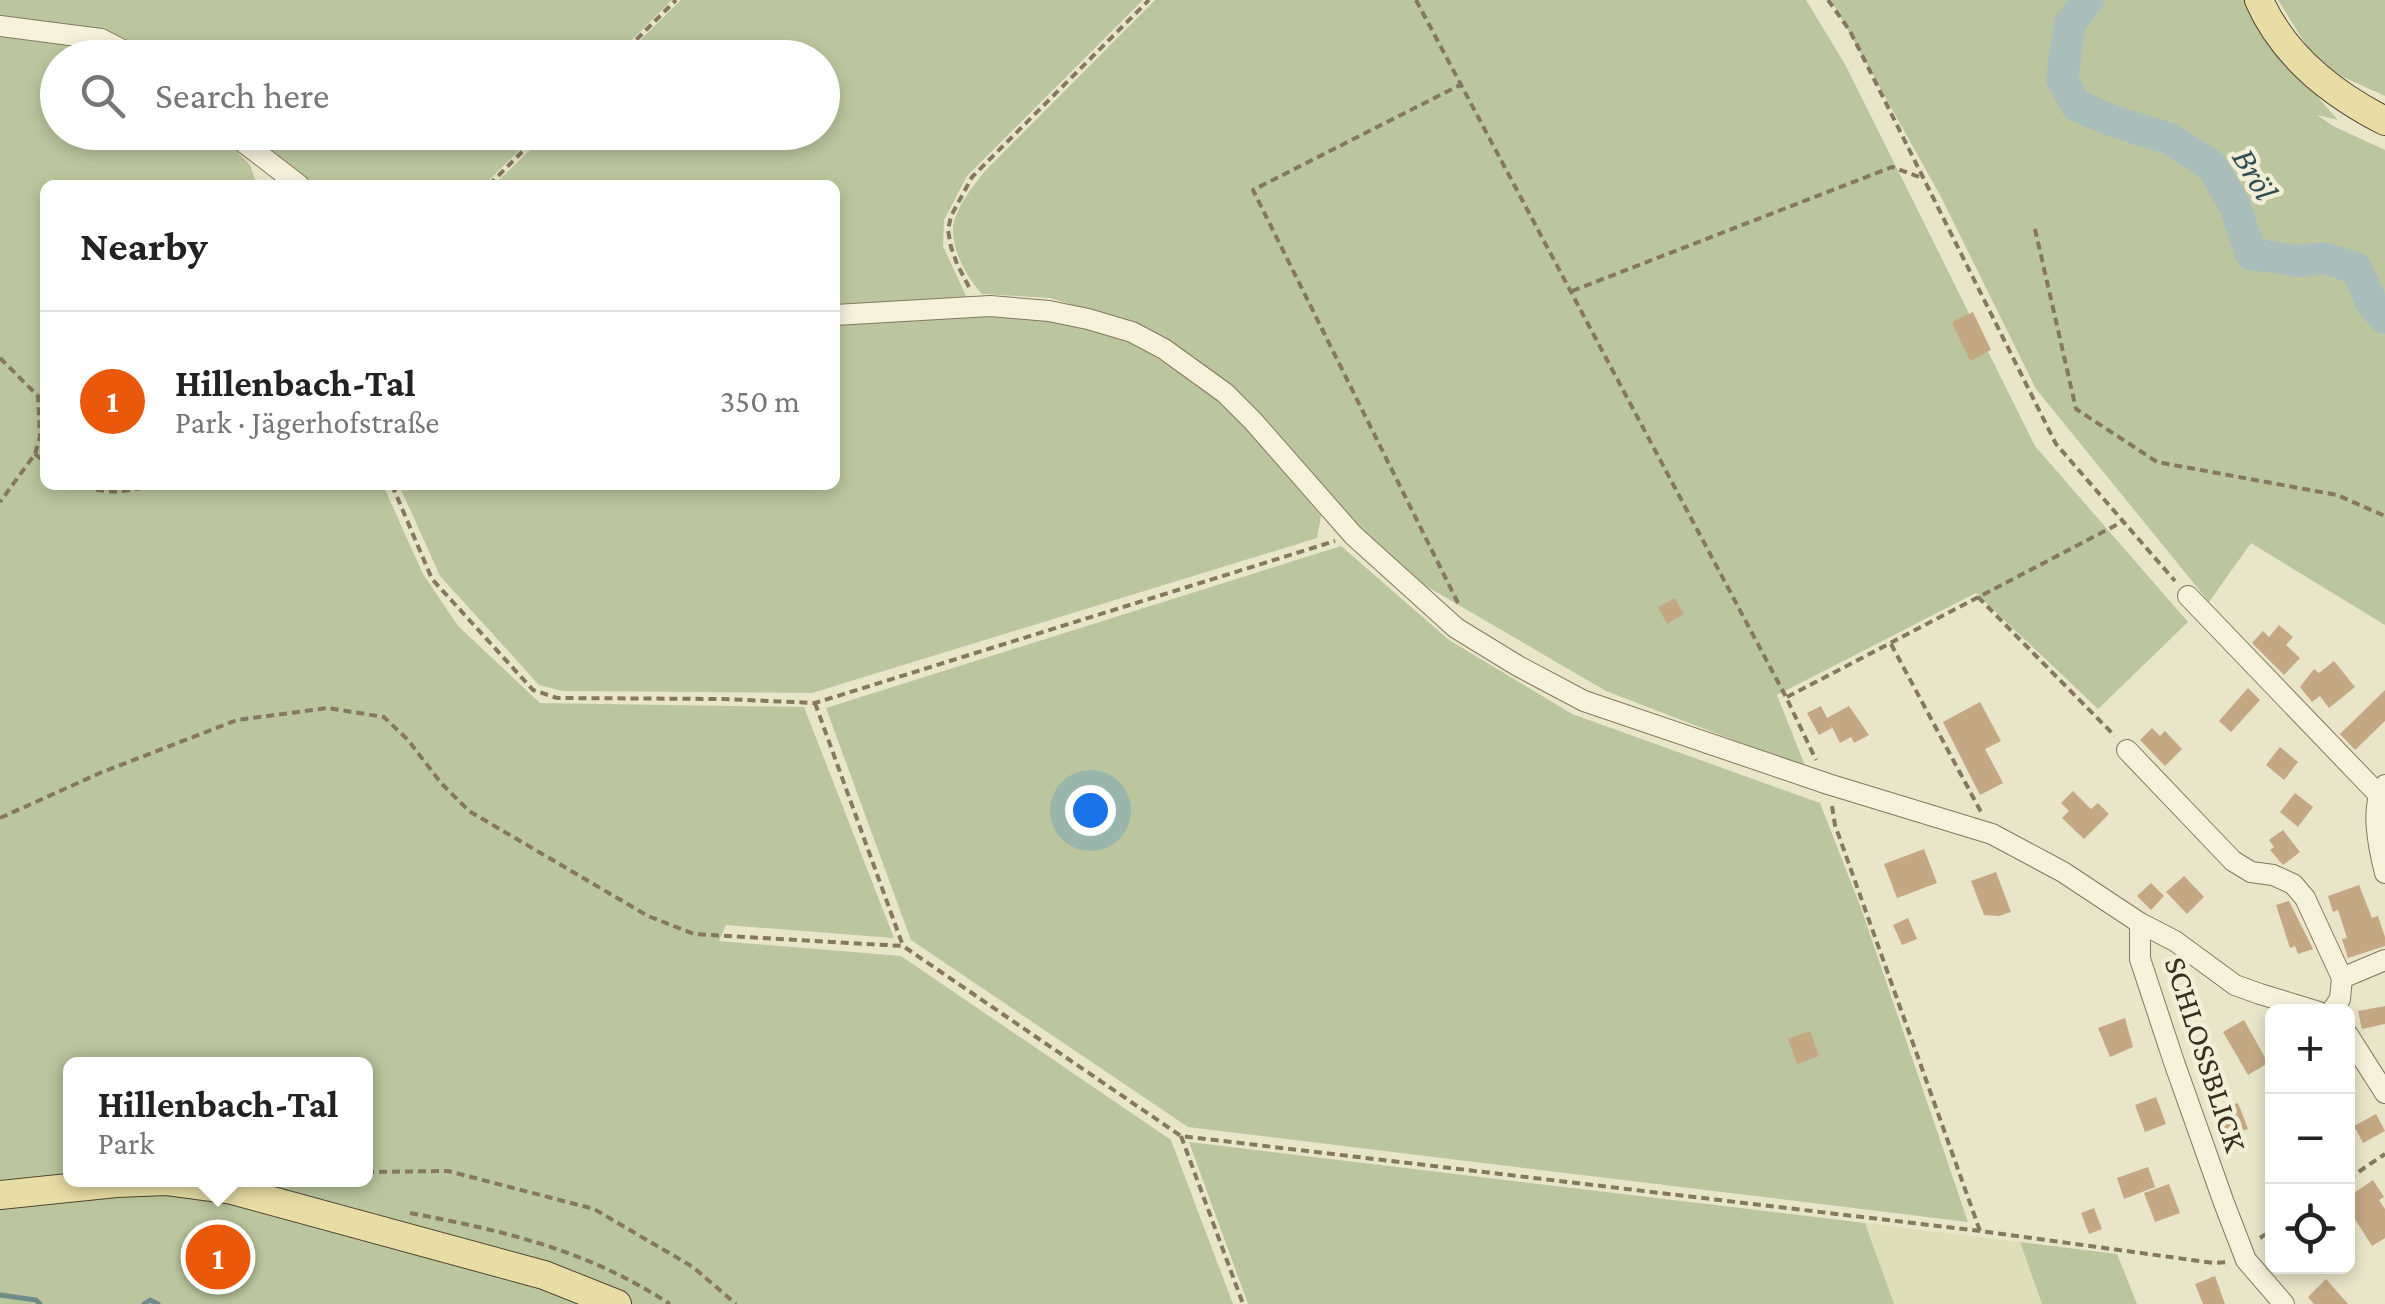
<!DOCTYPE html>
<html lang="en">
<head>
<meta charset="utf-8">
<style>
	:root { --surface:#fff; --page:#f6f6f6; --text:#222; --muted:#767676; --line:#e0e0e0; --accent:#ea580c }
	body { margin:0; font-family:"Crimson Pro",serif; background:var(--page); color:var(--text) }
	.controls { position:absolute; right:30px; bottom:30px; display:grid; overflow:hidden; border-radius:15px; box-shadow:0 5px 15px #0003 }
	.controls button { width:90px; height:90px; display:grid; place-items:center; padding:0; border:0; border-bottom:2px solid var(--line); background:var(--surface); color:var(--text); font:50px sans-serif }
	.you { position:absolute; left:1090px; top:810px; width:35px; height:35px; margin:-25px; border:8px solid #fff; border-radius:50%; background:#1a73e8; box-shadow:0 0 0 15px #1a73e833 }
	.badge { display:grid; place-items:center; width:65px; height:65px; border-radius:50%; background:var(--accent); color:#fff; font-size:32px; font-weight:700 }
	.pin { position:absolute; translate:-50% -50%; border:5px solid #fff; box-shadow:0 2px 10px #0006 }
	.popup { position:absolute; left:63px; top:1057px; width:310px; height:130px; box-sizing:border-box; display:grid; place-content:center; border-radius:15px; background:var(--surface); filter:drop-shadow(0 2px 8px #0005); font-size:32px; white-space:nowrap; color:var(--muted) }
	.popup b { font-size:38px; color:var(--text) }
	.popup::after { content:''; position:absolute; left:50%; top:100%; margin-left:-20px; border:20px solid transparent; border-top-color:var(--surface) }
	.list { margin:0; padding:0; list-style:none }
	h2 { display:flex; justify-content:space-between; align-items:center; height:130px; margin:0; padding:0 40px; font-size:42px }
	h2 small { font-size:32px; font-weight:400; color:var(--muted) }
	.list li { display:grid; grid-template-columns:65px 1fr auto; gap:30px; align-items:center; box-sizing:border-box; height:180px; padding:0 40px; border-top:2px solid var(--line) }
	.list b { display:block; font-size:38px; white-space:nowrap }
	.list p { margin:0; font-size:32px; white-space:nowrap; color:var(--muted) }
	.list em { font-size:32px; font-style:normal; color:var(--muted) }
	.icon { flex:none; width:55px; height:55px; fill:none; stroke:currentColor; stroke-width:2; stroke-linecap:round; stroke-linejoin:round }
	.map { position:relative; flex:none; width:2385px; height:1304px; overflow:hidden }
	.search { position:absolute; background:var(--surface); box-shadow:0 5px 15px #0003; left:40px; top:40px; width:800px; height:110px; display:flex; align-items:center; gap:25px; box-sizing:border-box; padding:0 35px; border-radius:55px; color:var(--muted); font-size:38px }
	.panel { position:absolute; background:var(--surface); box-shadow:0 5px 15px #0003; left:40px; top:180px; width:800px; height:310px; border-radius:15px }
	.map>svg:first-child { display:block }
	.farmland { fill:#dedeb7 }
	.green { fill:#bbc69e; fill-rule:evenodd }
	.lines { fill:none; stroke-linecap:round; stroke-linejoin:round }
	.stream { stroke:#708c89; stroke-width:5 }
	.river { stroke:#a9bebb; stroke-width:32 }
	.building { fill:#c3a883 }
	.minor-casing { stroke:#84785f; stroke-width:22 }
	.major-casing { stroke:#524633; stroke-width:30 }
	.path { stroke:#84785f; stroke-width:4; stroke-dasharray:8 5; stroke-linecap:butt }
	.minor { stroke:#f5f1db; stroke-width:20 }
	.major { stroke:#e8dea5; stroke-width:28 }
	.labels { text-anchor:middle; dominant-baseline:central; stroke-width:9; stroke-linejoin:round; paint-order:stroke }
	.street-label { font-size:32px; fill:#362e21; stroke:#f2eed7 }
	.water-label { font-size:35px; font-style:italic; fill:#325054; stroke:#f2eed7 }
</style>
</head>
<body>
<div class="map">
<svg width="2385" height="1304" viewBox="0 0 2385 1304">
	<rect width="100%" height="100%" fill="#e9e5c9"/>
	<path class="farmland" d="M1865 1223 2020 1242 2042 1304H1894Z"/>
	<g class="green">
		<path d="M0 0H672L614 58 150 57 0 20Z"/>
		<path d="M681 0H1143L967 176 944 220 943 246 967 298 835 307V185H494L547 133 822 132V58L623 57Z"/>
		<path d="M1155 0H1806L1846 66 2035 446 2188 622 2098 709 1976 593 1777 695 1806 768 1606 691 1414 579 1354 523 1250 404 1180 349 1119 319 1050 298 982 294C967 278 952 251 953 228 955 208 973 187 984 172Z"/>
		<path d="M1831 0H2250L2268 41 2338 120 2317 115 2333 126 2385 150V625L2251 543 2209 602 2036 389 1941 197Z"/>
		<path d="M2278 0H2385V96L2319 66Z"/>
		<path d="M0 35 100 48 117 57 58 58V132L219 133 250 165 257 185H45V485H383L423 574 458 626 540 703 804 707 894 938 726 925 719 941 901 956 1171 1140 1233 1304H0ZM70 1064H366V1180H70Z"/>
		<path d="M244 133H537L484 185H309Z"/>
		<path d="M1046 315 1133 342 1200 387 1250 426 1321 516 1317 538 812 693 563 691 539 685 440 576 399 485H835V323L916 317Z"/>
		<path d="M1341 546 1449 640 1572 714 1820 803 1861 908 1968 1222 1188 1127 911 940 826 708Z"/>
		<path d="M1189 1142 1865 1223 1894 1304H1248Z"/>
		<path d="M2020 1242 2117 1254 2137 1304H2042Z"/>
	</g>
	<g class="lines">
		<g class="stream">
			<path d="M0 1295 36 1300 40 1304"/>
			<path d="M144 1304 150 1300 158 1304"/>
		</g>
		<path class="river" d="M2088 0 2070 23 2062 79 2076 105 2113 121 2170 139 2211 165 2235 206 2251 254 2299 261 2324 258 2356 268 2372 304 2385 318"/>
	</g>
	<g class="building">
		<path d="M1973 312 1991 350 1970 361 1952 322Z"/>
		<path d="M1675 598 1684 614 1667 624 1658 607Z"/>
		<path d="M2279 625 2293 637 2286 645 2300 658 2284 675 2252 643 2263 631 2269 637Z"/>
		<path d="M2334 661 2355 687 2329 708 2320 696 2312 702 2300 687 2314 669 2319 673Z"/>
		<path d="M2248 688 2260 700 2231 732 2219 721Z"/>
		<path d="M2385 690V721L2355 750 2340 734Z"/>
		<path d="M1980 702 2001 741 1985 749 2003 783 1980 795 1943 722Z"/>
		<path d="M1821 706 1827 718 1849 706 1869 735 1854 743 1851 737 1840 743 1830 723 1832 728 1819 735 1807 713Z"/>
		<path d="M2152 728 2160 736 2165 731 2182 749 2165 766 2140 740Z"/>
		<path d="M2280 747 2298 762 2284 780 2266 765Z"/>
		<path d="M2073 791 2091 809 2098 803 2109 814 2084 839 2062 818 2069 811 2061 803Z"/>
		<path d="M2295 793 2313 807 2298 827 2280 812Z"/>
		<path d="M2283 830 2300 852 2283 865 2270 850 2274 847 2269 840Z"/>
		<path d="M1924 849 1937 883 1897 898 1884 864Z"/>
		<path d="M1996 872 2011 912 1999 916 1984 915 1971 881Z"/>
		<path d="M2184 876 2204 897 2187 914 2166 892Z"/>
		<path d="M2151 883 2164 896 2151 910 2137 896Z"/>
		<path d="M2359 885 2372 918 2378 916 2385 937V946L2348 958 2342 939 2347 938 2338 910 2333 912 2328 896Z"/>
		<path d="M2289 901 2313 949 2298 954 2295 946 2290 948 2276 905Z"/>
		<path d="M1908 918 1917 939 1902 945 1893 925Z"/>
		<path d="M2385 1006V1024L2362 1029 2358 1011Z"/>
		<path d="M2125 1018 2133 1047 2110 1057 2098 1028Z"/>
		<path d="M2244 1020 2268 1063 2248 1075 2223 1032Z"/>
		<path d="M1810 1031 1819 1056 1797 1064 1788 1039Z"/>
		<path d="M2156 1097 2166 1124 2145 1132 2135 1105Z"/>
		<path d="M2238 1103 2248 1129 2224 1137 2215 1111Z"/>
		<path d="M2376 1114 2385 1131 2363 1143 2354 1126Z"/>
		<path d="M2148 1167 2155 1187 2124 1199 2117 1178Z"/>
		<path d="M2373 1180 2384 1197 2379 1200 2385 1209V1238L2372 1246 2348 1208V1197Z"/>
		<path d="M2169 1184 2180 1213 2155 1222 2144 1193Z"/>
		<path d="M2094 1208 2102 1229 2089 1234 2081 1213Z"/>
		<path d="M2215 1276 2225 1304H2203L2195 1284Z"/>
		<path d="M2326 1279 2348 1304H2314L2308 1297Z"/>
	</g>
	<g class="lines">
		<g class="minor-casing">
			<g id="minor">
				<path d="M0 26 101 39 138 58"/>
				<path d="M230 132 299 185"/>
				<path d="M835 315 990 306 1049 311 1088 319 1132 332 1164 349 1225 393 1253 421 1353 535 1456 628 1518 666 1584 701 1828 784 1992 834 2063 872 2140 923 2175 941 2235 985 2260 994 2319 1012"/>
				<path d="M2188 596 2378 794"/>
				<path d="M2127 750 2233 861 2251 872 2273 875 2293 884 2305 898 2342 978"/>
				<path d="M2385 785C2369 805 2379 849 2385 873"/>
				<path d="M2140 923V959L2174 1062 2224 1203 2246 1260 2284 1304"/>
				<path d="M2331 1012 2340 999 2342 978 2385 960"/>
				<path d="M2348 1035 2385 1093"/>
			</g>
		</g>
		<g class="major-casing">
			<g id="major">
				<path d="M2259 0C2283 55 2332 94 2385 121"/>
				<path d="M0 1195 116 1183 166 1181 232 1190 544 1275 617 1304"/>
			</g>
		</g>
		<g class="path">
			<path d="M1416 0 1786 697 1816 760"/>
			<path d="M1828 0 1850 31 2056 444 2175 581"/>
			<path d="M618 58 676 0"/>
			<path d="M489 185 542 132"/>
			<path d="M2035 229 2076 409 2157 462 2337 495 2385 516"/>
			<path d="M969 287 957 264 951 247 948 230 951 216 972 177 1149 0"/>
			<path d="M1572 291 1892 167 1922 178"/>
			<path d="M0 358 38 396 40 437 35 454 0 502"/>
			<path d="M35 454 45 462"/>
			<path d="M84 485C106 496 130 491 154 485"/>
			<path d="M392 485 432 579 533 690 557 698 724 699 815 703 1335 541"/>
			<path d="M1978 597 2115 736"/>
			<path d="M1458 603 1253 190 1462 84"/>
			<path d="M1891 644 1981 812"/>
			<path d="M1787 697 2124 521"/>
			<path d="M815 703 903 946"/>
			<path d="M1832 806 1835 825 1980 1231"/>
			<path d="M0 818 100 773 237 720 328 708 384 717 408 740 441 783 469 811 648 916 694 934 903 946 1181 1136 1980 1231 2214 1263 2228 1262"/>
			<path d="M1181 1136 1243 1304"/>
			<path d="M366 1172 448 1171 594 1209 693 1267 736 1304"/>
			<path d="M2348 1179 2385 1154"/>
			<path d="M410 1213C505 1231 587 1250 670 1304"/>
			<path d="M2260 1238 2272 1230"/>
		</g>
		<use href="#minor" class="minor"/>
		<use href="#major" class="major"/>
	</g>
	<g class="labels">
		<g class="street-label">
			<text transform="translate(2206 1054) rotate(72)">SCHLOSSBLICK</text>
		</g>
		<g class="water-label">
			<text transform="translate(2255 174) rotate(59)">Bröl</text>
		</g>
	</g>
</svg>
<div class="controls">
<button>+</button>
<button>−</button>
<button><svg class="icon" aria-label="locate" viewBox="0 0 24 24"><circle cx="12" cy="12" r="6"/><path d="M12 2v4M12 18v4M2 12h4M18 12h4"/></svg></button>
</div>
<div class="you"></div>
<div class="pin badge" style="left:218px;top:1257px">1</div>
<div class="popup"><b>Hillenbach-Tal</b>Park</div>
<div class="search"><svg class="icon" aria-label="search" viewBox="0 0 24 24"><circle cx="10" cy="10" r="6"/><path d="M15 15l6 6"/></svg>Search here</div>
<section class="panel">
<h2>Nearby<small></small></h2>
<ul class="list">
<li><span class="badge">1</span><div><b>Hillenbach-Tal</b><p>Park · Jägerhofstraße</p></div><em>350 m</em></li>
</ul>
</section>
</div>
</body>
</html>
